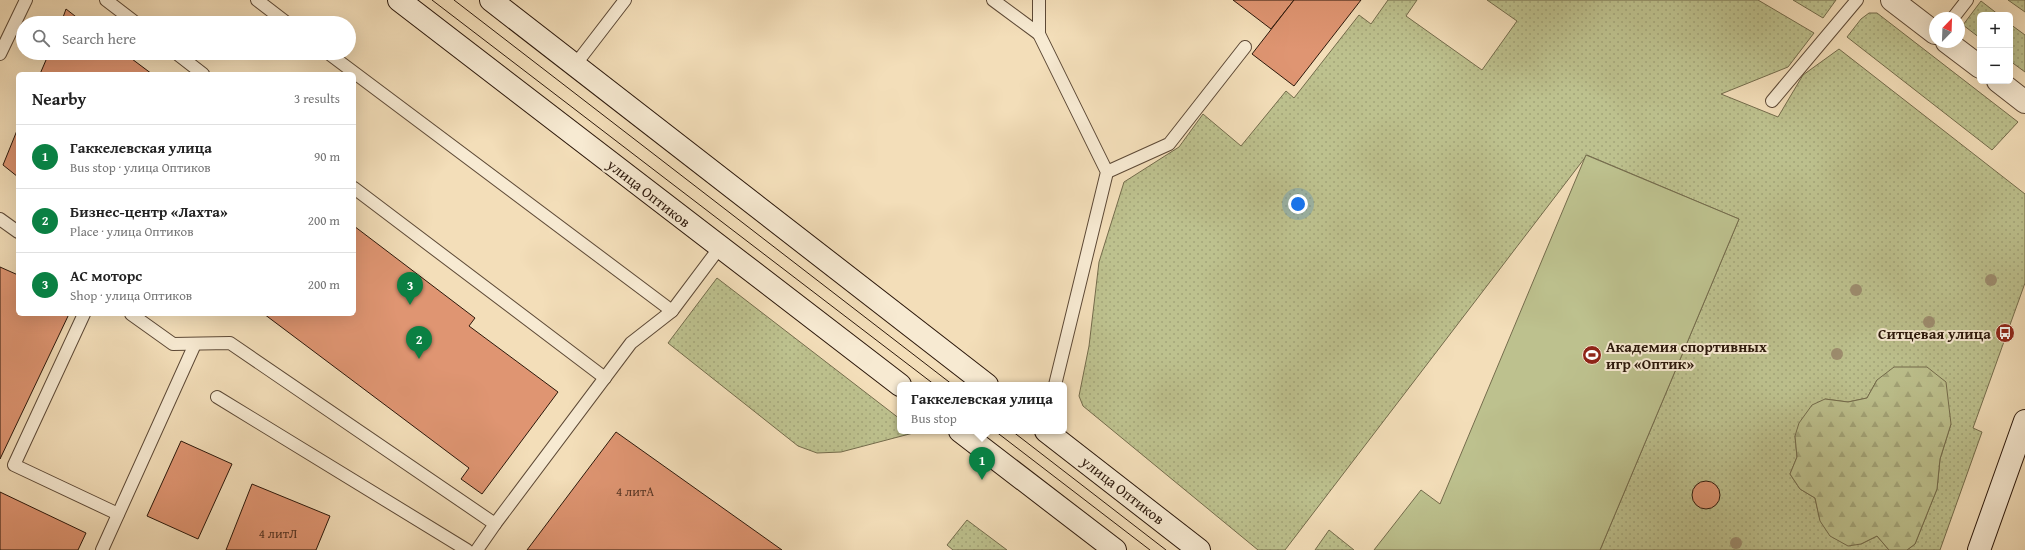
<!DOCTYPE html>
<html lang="en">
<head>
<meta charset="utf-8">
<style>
	:root { --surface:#fff; --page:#f6f6f6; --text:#222; --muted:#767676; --line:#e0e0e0; --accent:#0b8043 }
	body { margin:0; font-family:"Gentium Book Plus",serif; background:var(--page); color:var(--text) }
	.controls { position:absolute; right:12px; top:12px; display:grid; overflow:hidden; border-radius:6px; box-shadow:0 4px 16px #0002 }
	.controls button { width:36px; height:36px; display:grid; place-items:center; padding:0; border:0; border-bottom:1px solid var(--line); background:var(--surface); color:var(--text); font:20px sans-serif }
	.compass { position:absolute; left:1929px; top:12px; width:36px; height:36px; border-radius:50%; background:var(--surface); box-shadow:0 4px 16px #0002; rotate:23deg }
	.you { position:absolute; left:1298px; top:204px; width:14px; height:14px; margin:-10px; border:3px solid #fff; border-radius:50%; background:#1a73e8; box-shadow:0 0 0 6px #1a73e833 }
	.badge { display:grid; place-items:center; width:26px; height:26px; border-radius:50%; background:var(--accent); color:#fff; font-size:13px; font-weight:700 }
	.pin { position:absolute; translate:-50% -33px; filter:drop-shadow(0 1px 2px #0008) }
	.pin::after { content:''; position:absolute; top:21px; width:14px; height:12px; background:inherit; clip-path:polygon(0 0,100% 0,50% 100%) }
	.popup { position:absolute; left:897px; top:382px; width:170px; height:52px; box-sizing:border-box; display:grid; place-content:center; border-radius:6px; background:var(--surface); filter:drop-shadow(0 1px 3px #0005); font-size:13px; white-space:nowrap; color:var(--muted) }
	.popup b { font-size:15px; color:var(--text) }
	.popup::after { content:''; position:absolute; left:50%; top:100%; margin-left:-8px; border:8px solid transparent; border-top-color:var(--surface) }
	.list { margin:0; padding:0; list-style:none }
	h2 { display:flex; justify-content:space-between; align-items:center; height:52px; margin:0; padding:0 16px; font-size:17px }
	h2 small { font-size:13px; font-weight:400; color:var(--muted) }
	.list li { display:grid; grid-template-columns:26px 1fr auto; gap:12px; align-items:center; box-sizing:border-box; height:64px; padding:0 16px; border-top:1px solid var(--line) }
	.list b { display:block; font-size:15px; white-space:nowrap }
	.list p { margin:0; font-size:13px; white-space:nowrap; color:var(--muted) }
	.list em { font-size:13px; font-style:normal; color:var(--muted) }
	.icon { flex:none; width:22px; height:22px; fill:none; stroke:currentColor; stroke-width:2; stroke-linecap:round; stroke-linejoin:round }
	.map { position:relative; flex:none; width:2025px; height:550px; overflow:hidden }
	.search { position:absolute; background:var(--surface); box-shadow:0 4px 16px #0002; left:16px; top:16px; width:340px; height:44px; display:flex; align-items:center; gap:10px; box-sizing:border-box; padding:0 14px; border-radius:22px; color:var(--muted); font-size:15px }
	.panel { position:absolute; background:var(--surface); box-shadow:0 4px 16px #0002; left:16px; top:72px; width:340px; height:244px; border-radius:6px }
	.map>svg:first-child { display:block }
	.grass { fill:url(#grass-dots); stroke:#746c4c }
	.forest { fill:url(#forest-firs); stroke:#746c4c }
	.pitch { fill:#bdc18e; stroke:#746c4c }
	.building { fill:#df9572; stroke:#2b170a }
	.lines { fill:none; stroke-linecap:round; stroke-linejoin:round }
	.lane-casing { stroke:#5d4936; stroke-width:14 }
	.street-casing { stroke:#5d4936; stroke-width:24 }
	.secondary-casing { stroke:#2b170a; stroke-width:24 }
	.lane { stroke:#f7ead2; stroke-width:12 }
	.street { stroke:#f7ead2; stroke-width:22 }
	.secondary { stroke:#f7ead2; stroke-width:22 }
	.tram { stroke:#2b170a; stroke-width:1 }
	.tree { fill:#9d8d6f }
	.labels { text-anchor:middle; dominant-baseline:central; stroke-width:4; stroke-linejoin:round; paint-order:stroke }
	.number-label { font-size:13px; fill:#583624 }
	.street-label { font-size:15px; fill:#2b170a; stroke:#f7ead2 }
	.poi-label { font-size:15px; font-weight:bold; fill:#2b170a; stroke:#f7ead2; text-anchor:end }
</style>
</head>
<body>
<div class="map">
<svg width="2025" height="550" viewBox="0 0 2025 550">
	<defs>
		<pattern id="grass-dots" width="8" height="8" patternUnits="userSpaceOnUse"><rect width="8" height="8" fill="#bdc18e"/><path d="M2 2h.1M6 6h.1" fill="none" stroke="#a3a579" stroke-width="1.8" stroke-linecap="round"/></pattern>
		<pattern id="forest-firs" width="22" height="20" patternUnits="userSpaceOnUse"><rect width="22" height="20" fill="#bdc18e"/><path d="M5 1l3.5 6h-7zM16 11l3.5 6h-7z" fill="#a3a579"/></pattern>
	</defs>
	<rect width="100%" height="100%" fill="#f3deb9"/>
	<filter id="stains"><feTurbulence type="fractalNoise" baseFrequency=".005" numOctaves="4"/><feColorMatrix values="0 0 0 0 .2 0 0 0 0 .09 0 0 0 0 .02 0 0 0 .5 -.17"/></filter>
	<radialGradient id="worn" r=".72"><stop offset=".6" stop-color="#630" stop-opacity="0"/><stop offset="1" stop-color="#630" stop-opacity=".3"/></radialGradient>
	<g class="grass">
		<path d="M1388 0H1417L1406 16 1482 70 1517 21 1487 0H1758L1814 33 1788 67 1721 94 1778 117 1803 75 1839 49 2025 194V283L1973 428 1982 432 1940 550H1907L1915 544 1937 489 1940 459 1951 424 1877 380 1867 398 1848 402 1825 399 1795 436 1797 457 1790 474 1800 489 1815 498 1820 520 1861 544 1877 536 1889 550H1600L1739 219 1587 155 1285 550H1258L1083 406 1079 396 1089 346 1099 262 1124 182 1179 147 1203 114 1241 146 1286 91 1294 98 1359 15 1371 24Z"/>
		<path d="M1793 0H1836L1823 18Z"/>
		<path d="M2008 0H2025V12Z"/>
		<path d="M1981 1 1999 15H1980V38L1963 25Z"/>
		<path d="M1869 13H1877L2018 122 1992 150 1847 37 1861 19Z"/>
		<path d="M2010 24 2025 35V72L2010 61Z"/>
		<path d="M717 278 900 419V431L917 432 841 452 817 453 798 446 668 343Z"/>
		<path d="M967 520 1007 550H953L947 545Z"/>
		<path d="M1329 530 1354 550H1315Z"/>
	</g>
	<path class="forest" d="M1894 367H1927L1946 382 1951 424 1940 459 1937 489 1915 544 1907 550H1889L1877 536 1861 544 1848 546 1830 536 1820 521 1815 498 1800 489 1790 474 1797 457 1795 436 1799 423 1812 405 1825 399 1848 402 1867 398 1877 380Z"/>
	<path class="pitch" d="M1586 155 1739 219 1600 550H1374L1421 490 1440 504Z"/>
	<g class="building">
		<path d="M1233 0H1294L1271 29Z"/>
		<path d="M1294 0H1361L1294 86 1252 54Z"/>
		<path d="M66 9 84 23H61Z"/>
		<path d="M49 53H124L152 74H40Z"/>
		<path d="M18 128V177L3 165Z"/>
		<path d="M354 226 475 318 469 326 558 392 482 494 461 479 469 468 264 314H354Z"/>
		<path d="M0 267 18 275V314H69L0 459Z"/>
		<path d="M616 432 782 550H527Z"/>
		<path d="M181 441 232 464 198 539 147 516Z"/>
		<circle cx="1706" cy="495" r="14"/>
		<path d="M252 484 330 516 316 550H226Z"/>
		<path d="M0 492 86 533 78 550H0Z"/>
	</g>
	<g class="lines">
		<g class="lane-casing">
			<g id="lane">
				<path d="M106 0 136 23"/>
				<path d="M257 0 287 23"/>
				<path d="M993 0 1039 34"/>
				<path d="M1039 0V34L1107 172 1055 385"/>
				<path d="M1953 18 1967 0"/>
				<path d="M176 53 203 74"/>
				<path d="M328 53 672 311 720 247"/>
				<path d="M0 54 26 0"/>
				<path d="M575 65 625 0"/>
				<path d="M1772 101 1857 0"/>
				<path d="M1107 172 1169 144 1245 47"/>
				<path d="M354 188 605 378"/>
				<path d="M0 219 18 232"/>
				<path d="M84 314 14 465 118 514"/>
				<path d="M131 314 173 344 230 343 495 524 631 343 672 311"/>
				<path d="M217 397 467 550"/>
				<path d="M102 550 195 344"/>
				<path d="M477 550 495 524"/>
			</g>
		</g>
		<g class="street-casing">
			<g id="street">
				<path d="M1892 0 1935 33"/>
				<path d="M1947 42 1980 67"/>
				<path d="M1998 81 2025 102"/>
			</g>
		</g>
		<g class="secondary-casing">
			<g id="secondary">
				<path d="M399 0 900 385"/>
				<path d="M491 0 987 385"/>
				<path d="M960 431 1115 550"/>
				<path d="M1046 431 1199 550"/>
				<path d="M1979 550 2025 421"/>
			</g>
		</g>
		<use href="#lane" class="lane"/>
		<use href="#street" class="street"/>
		<use href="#secondary" class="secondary"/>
		<g class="tram">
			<path d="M432 0 935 385"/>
			<path d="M454 0 953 385"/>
			<path d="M995 431 1150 550"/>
			<path d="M1012 431 1166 550"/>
		</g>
	</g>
	<g class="tree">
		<circle cx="1991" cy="280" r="6"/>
		<circle cx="1856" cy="290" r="6"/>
		<circle cx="1929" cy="322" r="6"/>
		<circle cx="1837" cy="354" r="6"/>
		<circle cx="1736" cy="543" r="6"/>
	</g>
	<defs>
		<g id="bus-disc" transform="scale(1)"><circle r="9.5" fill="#8f2418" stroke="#f7ead2"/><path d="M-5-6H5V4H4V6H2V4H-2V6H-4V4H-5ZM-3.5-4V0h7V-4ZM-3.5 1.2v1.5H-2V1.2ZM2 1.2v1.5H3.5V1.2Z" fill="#fff"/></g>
		<g id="stadium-disc" transform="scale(1)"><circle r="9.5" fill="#8f2418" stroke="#f7ead2"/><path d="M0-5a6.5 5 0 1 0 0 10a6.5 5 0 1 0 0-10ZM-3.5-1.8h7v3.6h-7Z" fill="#fff"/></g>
	</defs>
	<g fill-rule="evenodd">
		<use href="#bus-disc" x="2005" y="333"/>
		<use href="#stadium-disc" x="1592" y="355"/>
	</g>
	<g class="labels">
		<g class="number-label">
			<text x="635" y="491">4 литА</text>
			<text x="278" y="533">4 литЛ</text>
		</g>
		<g class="street-label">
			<text transform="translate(649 193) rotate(38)">улица Оптиков</text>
			<text transform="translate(1123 490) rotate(38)">улица Оптиков</text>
		</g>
		<g class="poi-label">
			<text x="1991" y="333">Ситцевая улица</text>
			<text x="1606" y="346" text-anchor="start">Академия спортивных<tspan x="1606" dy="17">игр «Оптик»</tspan></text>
		</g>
	</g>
	<rect width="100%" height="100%" filter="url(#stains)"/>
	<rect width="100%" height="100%" fill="url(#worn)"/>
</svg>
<div class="controls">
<button>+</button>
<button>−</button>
</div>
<svg class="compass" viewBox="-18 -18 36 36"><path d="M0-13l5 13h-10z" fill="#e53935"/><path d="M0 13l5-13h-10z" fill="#767676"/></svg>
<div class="you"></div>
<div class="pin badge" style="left:982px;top:480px">1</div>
<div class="popup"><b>Гаккелевская улица</b>Bus stop</div>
<div class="pin badge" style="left:419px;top:359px">2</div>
<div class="pin badge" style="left:410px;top:305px">3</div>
<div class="search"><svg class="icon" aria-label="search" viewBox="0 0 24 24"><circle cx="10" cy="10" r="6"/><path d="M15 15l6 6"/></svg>Search here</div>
<section class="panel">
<h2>Nearby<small>3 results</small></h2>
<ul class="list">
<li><span class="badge">1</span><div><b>Гаккелевская улица</b><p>Bus stop · улица Оптиков</p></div><em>90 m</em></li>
<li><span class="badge">2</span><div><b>Бизнес-центр «Лахта»</b><p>Place · улица Оптиков</p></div><em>200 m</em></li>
<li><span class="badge">3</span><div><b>АС моторс</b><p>Shop · улица Оптиков</p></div><em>200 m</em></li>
</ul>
</section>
</div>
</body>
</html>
